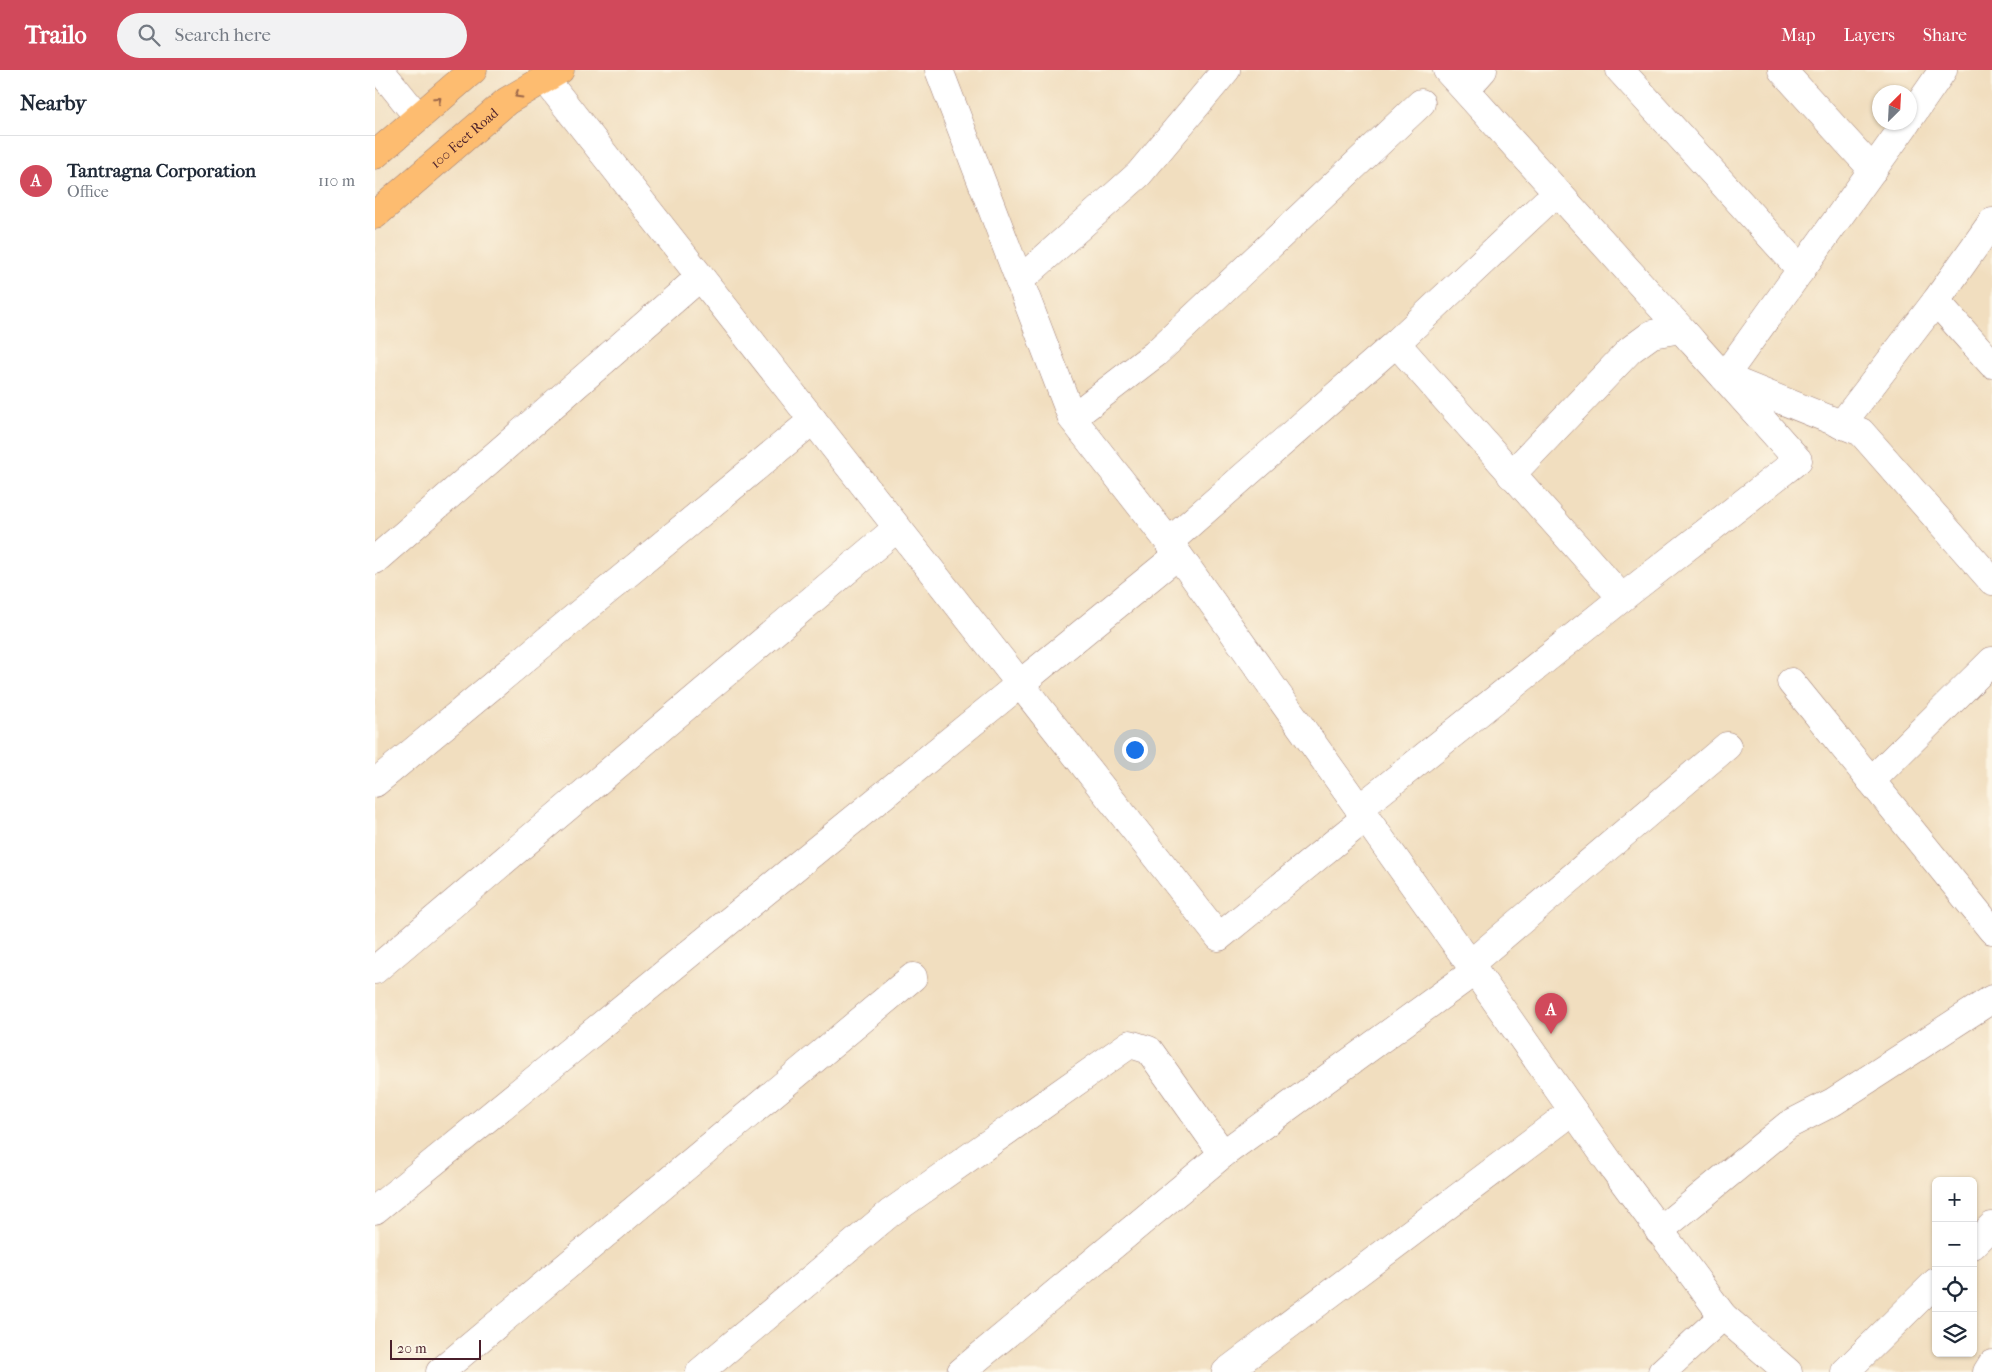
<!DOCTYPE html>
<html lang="en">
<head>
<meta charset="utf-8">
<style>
	:root { --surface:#fff; --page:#f2f2f3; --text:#1f2937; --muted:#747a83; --line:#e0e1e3; --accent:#d1495b }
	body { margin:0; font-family:"IM FELL French Canon",serif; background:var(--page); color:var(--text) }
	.controls { position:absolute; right:15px; bottom:15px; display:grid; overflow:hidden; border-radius:8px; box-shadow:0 1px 4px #0004 }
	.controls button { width:45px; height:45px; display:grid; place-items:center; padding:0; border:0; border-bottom:1px solid var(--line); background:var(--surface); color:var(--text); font:25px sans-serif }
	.compass { position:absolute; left:1497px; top:15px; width:45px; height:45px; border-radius:50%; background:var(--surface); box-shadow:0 1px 4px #0004; rotate:24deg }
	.scale { position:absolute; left:15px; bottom:12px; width:91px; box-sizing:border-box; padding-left:5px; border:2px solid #4a1f2b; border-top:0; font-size:14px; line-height:18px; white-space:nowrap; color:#4a1f2b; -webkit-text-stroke:4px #fcf5e5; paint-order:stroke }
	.you { position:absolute; left:759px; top:679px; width:18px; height:18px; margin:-12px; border:4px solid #fff; border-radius:50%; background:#1a73e8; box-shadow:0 0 0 8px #1a73e833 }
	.badge { display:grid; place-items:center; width:32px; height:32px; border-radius:50%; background:var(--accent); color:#fff; font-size:16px; font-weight:700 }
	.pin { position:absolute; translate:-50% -41px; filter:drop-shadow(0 1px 2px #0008) }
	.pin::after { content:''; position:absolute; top:26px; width:18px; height:15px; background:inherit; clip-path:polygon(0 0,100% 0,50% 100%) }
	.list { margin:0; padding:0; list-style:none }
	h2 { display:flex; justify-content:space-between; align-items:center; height:65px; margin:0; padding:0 20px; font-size:21px }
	h2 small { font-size:16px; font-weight:400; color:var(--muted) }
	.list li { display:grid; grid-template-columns:32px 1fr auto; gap:15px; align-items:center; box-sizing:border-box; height:90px; padding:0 20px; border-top:1px solid var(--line) }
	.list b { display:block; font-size:19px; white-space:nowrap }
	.list p { margin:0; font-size:16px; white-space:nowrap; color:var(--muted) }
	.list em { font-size:16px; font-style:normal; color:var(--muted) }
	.icon { flex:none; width:28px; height:28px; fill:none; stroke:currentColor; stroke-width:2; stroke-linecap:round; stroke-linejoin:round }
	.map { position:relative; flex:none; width:1617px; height:1302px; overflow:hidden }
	header { display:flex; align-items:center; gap:30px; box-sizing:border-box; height:70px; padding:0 25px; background:var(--accent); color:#fff }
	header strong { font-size:24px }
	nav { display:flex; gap:28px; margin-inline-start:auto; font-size:18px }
	.search { width:350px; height:45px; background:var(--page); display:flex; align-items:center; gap:12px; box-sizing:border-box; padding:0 18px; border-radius:28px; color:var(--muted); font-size:19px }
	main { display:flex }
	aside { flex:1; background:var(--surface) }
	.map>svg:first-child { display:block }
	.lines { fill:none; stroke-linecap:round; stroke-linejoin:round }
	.minor-casing { stroke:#9e7e75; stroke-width:29 }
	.major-casing { stroke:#9e7e75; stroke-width:29 }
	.minor { stroke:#fff; stroke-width:28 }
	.major { stroke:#fdbc6f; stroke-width:28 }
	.oneway { stroke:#9b664a }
	.labels { text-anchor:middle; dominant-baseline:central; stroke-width:5; stroke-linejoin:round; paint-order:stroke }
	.street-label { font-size:14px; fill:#4a1f2b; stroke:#fcf5e5 }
</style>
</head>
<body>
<header>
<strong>Trailo</strong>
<div class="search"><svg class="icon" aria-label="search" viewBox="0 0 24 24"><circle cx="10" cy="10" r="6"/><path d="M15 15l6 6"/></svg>Search here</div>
<nav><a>Map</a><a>Layers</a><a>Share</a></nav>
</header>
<main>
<aside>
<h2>Nearby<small></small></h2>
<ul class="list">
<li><span class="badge">A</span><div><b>Tantragna Corporation</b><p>Office</p></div><em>110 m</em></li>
</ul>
</aside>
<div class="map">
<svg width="1617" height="1302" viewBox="0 0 1617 1302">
	<rect width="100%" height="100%" fill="#fcf5e5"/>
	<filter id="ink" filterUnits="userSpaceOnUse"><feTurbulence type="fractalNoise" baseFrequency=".02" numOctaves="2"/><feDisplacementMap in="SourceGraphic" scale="10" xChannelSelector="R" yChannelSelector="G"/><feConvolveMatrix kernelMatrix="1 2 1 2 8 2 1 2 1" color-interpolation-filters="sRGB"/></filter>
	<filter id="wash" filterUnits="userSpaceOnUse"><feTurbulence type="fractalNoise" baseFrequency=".0096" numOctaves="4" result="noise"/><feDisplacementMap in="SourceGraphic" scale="20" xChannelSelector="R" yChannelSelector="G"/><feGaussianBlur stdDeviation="1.12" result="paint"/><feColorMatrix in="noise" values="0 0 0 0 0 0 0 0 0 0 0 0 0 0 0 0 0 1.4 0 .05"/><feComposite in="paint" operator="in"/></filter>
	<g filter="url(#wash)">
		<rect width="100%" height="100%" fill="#f1debf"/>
	</g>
	<g filter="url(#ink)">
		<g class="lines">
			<g class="minor-casing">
				<g id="minor">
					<path d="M5 0 43 47"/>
					<path d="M564 0 697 348 794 472 1095 894 1239 1099 1348 1246 1413 1302"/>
					<path d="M1072 0 1316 270"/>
					<path d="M1245 0 1426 200"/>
					<path d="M1407 0 1498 100"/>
					<path d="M170 9 844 867 990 748"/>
					<path d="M1091 19 1108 0"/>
					<path d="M1534 49 1568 0"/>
					<path d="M644 211 764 104 851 0"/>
					<path d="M1561 231 1617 294"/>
					<path d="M1021 273 1247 528"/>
					<path d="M1349 307 1532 52"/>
					<path d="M1354 309 1486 362 1617 511"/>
					<path d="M697 348 780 284 1046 33"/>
					<path d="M1466 355 1561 231 1617 152"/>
					<path d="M794 472 1021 273 1170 133"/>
					<path d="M0 490 325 207"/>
					<path d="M1416 612 1617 860"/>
					<path d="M1496 711 1617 591"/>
					<path d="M0 713 438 350"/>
					<path d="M984 739 1247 528 1423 390 1306 259 1277 264 1255 280 1136 405"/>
					<path d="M1095 894 1352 676"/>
					<path d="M0 900 522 458"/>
					<path d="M0 1140 803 485"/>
					<path d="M1284 1161 1413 1055 1458 1032 1617 929"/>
					<path d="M1598 1175 1617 1156"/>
					<path d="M65 1302 538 907"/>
					<path d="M325 1302 515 1143 755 974 774 980 848 1084"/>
					<path d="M586 1302 848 1084 1100 901"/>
					<path d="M851 1302 1198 1041"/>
					<path d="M1287 1302 1348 1246"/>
					<path d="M1470 1302 1561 1212"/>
					<path d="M1612 1302 1617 1294"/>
				</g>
			</g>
			<g class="major-casing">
				<g id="major">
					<path d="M0 85 98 0"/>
					<path id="s1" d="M0 145 132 31 185 0"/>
				</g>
			</g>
			<use href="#minor" class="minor"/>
			<use href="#major" class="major"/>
		</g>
		<defs><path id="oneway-chevron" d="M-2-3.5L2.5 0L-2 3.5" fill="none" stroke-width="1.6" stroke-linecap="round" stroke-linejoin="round" transform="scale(1.25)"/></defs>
		<g class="oneway">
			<use href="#oneway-chevron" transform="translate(143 25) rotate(149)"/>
			<use href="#oneway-chevron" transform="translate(63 30) rotate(-41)"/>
		</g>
	</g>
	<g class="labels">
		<g class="street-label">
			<text stroke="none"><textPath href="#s1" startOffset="118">100 Feet Road</textPath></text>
		</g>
	</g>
</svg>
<div class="controls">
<button>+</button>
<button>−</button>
<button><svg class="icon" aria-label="locate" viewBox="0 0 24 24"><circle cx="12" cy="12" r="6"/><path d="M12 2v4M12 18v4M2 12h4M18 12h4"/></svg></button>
<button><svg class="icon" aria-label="layers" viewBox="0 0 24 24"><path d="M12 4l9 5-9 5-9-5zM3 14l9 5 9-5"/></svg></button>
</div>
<svg class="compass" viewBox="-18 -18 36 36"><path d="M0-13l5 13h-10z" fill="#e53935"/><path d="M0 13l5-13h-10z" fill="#747a83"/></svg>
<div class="scale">20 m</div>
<div class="you"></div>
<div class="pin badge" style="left:1176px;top:964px">A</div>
</div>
</main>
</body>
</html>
